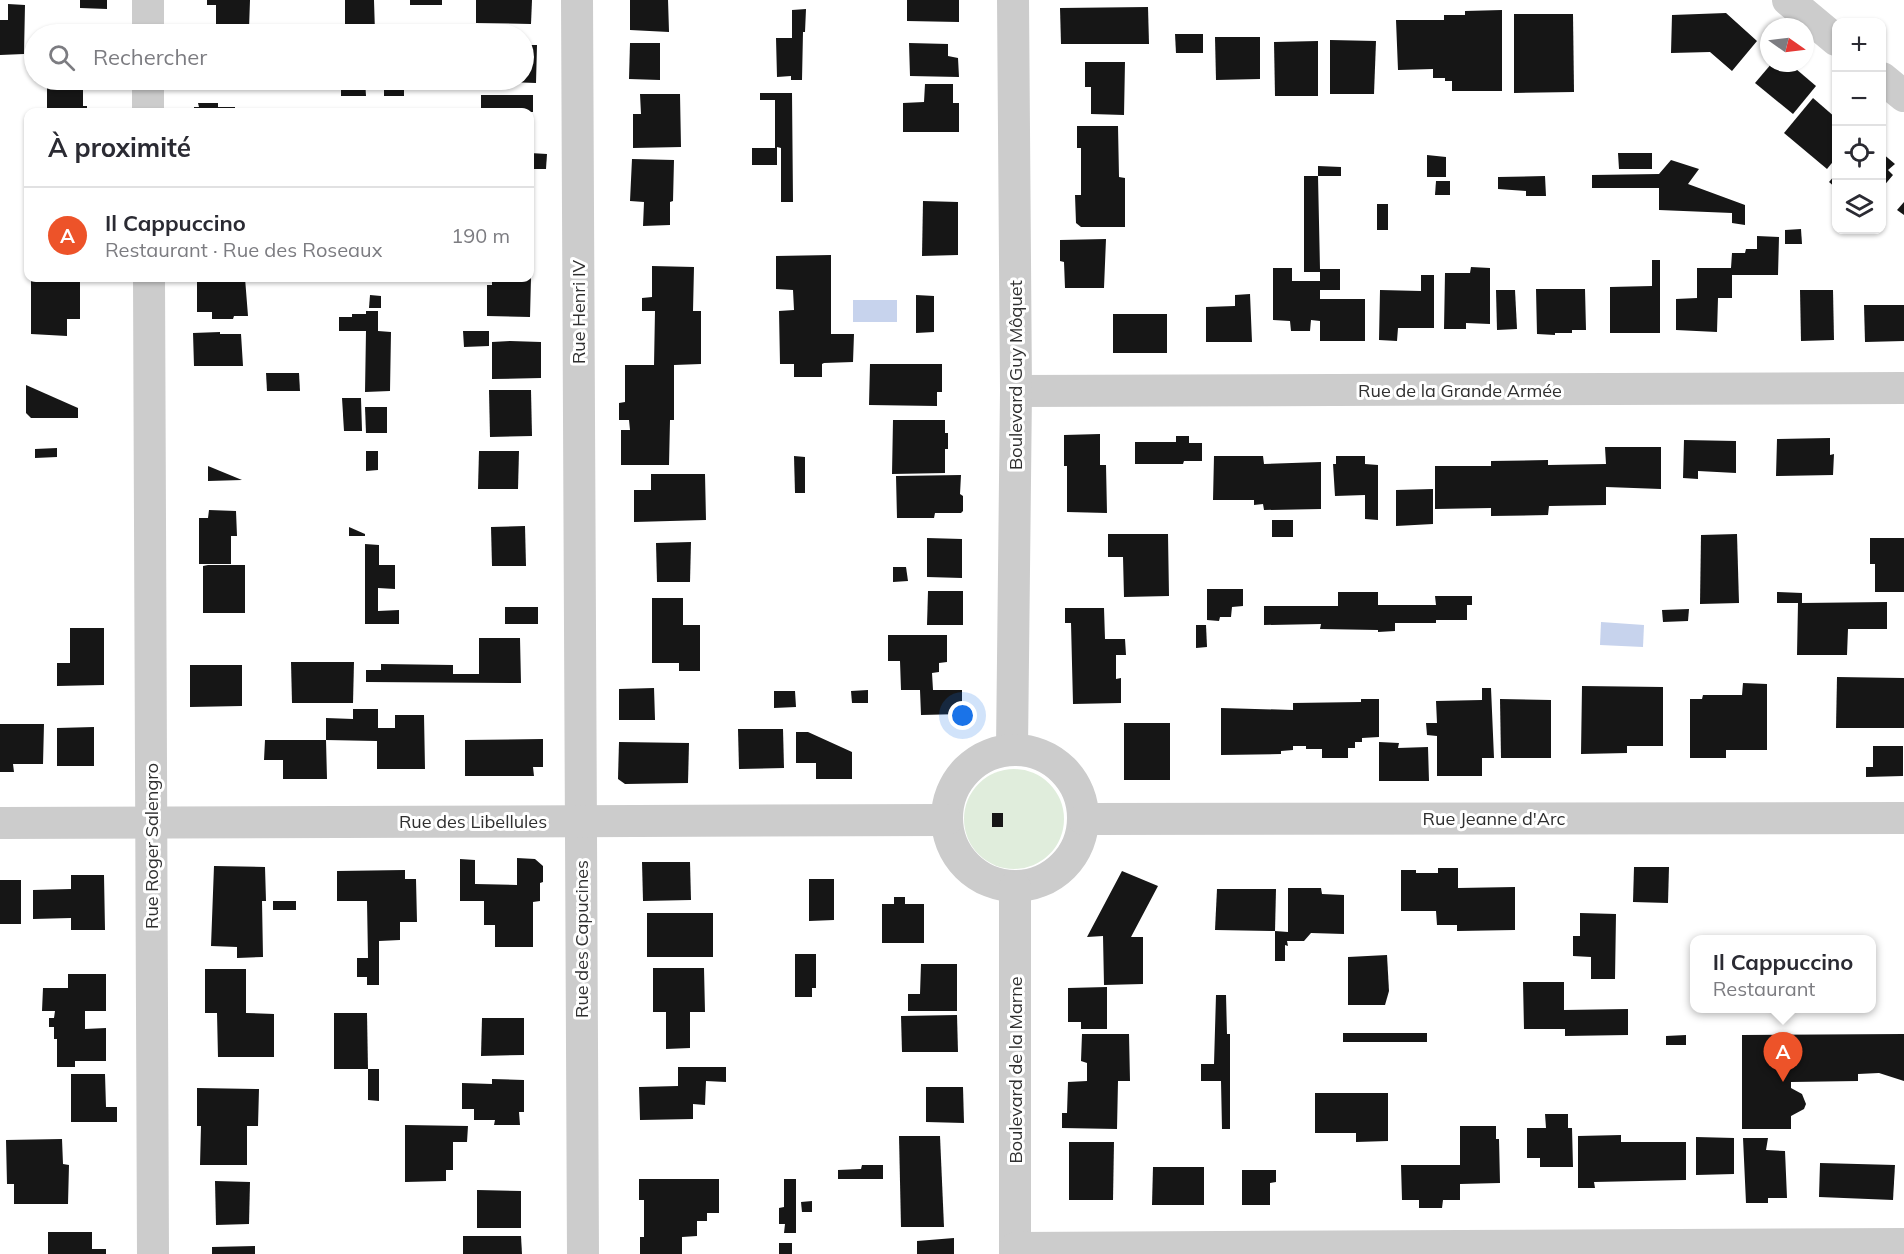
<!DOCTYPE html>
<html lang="fr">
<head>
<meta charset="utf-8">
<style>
	:root { --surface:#fff; --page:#f7f7f7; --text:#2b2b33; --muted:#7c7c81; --line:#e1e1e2; --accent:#ed5329 }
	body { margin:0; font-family:Mulish,sans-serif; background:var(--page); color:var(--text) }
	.controls { position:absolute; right:18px; top:18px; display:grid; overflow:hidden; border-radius:12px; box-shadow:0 2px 4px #0004 }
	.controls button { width:54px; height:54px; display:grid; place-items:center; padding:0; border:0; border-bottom:2px solid var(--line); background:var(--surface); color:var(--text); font:30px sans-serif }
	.compass { position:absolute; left:1760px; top:18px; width:54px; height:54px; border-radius:50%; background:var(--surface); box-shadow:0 2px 4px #0004; rotate:104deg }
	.you { position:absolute; left:963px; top:716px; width:21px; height:21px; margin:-15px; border:4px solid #fff; border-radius:50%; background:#1a73e8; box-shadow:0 0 0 9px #1a73e833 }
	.badge { display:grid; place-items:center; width:39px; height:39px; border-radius:50%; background:var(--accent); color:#fff; font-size:20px; font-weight:700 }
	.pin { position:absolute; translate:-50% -50px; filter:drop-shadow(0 2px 3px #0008) }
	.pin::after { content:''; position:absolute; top:32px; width:21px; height:18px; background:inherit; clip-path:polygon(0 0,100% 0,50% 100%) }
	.popup { position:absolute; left:1690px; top:935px; width:186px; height:78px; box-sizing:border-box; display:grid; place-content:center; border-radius:12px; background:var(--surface); filter:drop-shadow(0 2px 4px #0005); font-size:20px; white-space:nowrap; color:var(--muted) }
	.popup b { font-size:22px; color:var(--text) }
	.popup::after { content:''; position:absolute; left:50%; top:100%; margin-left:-12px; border:12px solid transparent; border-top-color:var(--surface) }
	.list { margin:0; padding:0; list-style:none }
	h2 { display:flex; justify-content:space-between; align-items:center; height:78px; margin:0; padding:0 24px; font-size:26px }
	h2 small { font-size:20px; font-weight:400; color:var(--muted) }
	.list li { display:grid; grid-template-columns:39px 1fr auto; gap:18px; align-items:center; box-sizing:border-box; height:96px; padding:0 24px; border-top:2px solid var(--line) }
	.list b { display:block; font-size:22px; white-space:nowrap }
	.list p { margin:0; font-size:20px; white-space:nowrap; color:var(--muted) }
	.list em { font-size:20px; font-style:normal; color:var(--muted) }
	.icon { flex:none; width:33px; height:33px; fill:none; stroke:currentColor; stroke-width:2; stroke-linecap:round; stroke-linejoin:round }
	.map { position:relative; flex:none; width:1904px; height:1254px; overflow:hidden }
	.search { position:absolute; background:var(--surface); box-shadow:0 2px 4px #0004; left:24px; top:24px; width:510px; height:66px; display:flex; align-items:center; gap:15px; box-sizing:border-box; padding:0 21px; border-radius:33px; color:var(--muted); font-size:22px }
	.panel { position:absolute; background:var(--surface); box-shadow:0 2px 4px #0004; left:24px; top:108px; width:510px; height:174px; border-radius:12px }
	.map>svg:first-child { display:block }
	.green { fill:#e0eddc }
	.water { fill:#c7d3ed }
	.building { fill:#161616 }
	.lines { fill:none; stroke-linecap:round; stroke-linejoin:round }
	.street { stroke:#ccc; stroke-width:32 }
	.labels { text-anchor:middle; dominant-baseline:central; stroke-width:6; stroke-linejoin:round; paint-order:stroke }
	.street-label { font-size:18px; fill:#2f2f2f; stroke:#fff }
</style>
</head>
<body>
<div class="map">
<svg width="1904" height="1254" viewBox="0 0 1904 1254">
	<rect width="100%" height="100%" fill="#fff"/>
	<circle class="green" cx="1014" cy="819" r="50"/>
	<g class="water">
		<rect x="853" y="300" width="44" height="22"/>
		<path d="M1601 622 1644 625 1643 647 1600 645Z"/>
	</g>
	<g class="building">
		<path d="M80 0H107V9L80 8Z"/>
		<path d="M207 0H250L249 29H216V5H207Z"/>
		<path d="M345 0H374L375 33 345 34Z"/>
		<rect x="410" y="0" width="32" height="5"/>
		<path d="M476 0H532L531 24 476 23Z"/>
		<path d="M630 0H668L669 32 630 30Z"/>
		<path d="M907 0H959V22L907 21Z"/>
		<path d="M8 4 25 5 24 54 0 55V20H8Z"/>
		<path d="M1148 7 1149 44H1061L1060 8Z"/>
		<path d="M806 9 805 32H803L802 80H791V76L777 77 776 38H792V10Z"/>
		<path d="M1502 10V91H1452V81H1445V78H1433V69L1398 70 1396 20H1444V15H1465V11Z"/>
		<path d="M1726 13 1757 41 1732 71 1710 52 1671 53 1672 15Z"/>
		<path d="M1514 14H1573L1574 92 1514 93Z"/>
		<path d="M1175 34H1203V53H1176Z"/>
		<path d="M1215 37H1260V79L1216 80Z"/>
		<path d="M1330 40 1376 41 1374 94H1330Z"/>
		<path d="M1318 41V96H1275L1274 42Z"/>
		<path d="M630 43H660V80L629 79Z"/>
		<path d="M909 43 948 44V56L958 58 959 77 910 76Z"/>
		<path d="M524 45H537L536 83 505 82V80H524Z"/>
		<path d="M1085 62H1125L1124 115 1091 114V87H1085Z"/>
		<path d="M1772 63H1789L1816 86 1793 114 1755 83Z"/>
		<path d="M47 80H83V106H87V112H47Z"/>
		<path d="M216 80H251V88L216 89Z"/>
		<path d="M341 80H365L366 96H341Z"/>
		<path d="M925 84H953V103H959V132H903V103L924 102Z"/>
		<path d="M384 86 404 87V96H384Z"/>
		<path d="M760 93H792L793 202H781V148L777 147V165H752V148H775V100H760Z"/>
		<path d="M640 94H680L681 147 633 148V114H641Z"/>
		<rect x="481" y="95" width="52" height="17"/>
		<path d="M1813 98 1836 118V158L1827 169 1784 133Z"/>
		<path d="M198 103H218V107H235V112H194V107H199Z"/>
		<path d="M1077 126H1118L1119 177 1125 178V227H1081L1076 223 1075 195H1081V148H1077Z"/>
		<path d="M530 153 547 154 546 169H530Z"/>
		<path d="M1618 153H1652V169H1619Z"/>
		<path d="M1882 153 1895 164 1888 170 1893 175 1882 188Z"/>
		<path d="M1427 155 1446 157V177H1427Z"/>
		<path d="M632 159 674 160 673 201 670 202V225L643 226 644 202 630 201Z"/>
		<path d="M1671 160 1699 169 1688 184 1745 205V225L1732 223V213L1659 210V188H1592V175L1659 174Z"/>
		<path d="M1318 166 1341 167V176H1318Z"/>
		<path d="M1836 174V188L1829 182Z"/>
		<path d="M1304 176H1318L1320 269H1340V290H1320V299H1365V341H1320V321L1311 320 1310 331H1291L1290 321 1273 320V268H1292V281H1320V272H1304Z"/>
		<path d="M1545 176 1546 196H1526V191L1498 189V177Z"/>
		<path d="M1436 181H1450V195H1435Z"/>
		<path d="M923 201 958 202V255L922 256Z"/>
		<path d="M1904 202V215L1897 210Z"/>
		<rect x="1377" y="204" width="11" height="26"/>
		<path d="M1801 229 1802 244H1785V230Z"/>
		<path d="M1757 236 1779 237 1778 275H1732V298H1718L1717 332 1676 330V299L1697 298V268H1731L1732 253H1745L1746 249H1757Z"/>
		<path d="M1106 239 1104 288H1065L1064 262 1060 261V240Z"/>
		<path d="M831 255V334H854L853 362 824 363 822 364V377H794V364H780L779 311 794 310 793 290 776 289V256Z"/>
		<path d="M1652 260H1660V333H1610V287L1652 286Z"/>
		<path d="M652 266 694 267 693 311H701V364L674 365V420H670L669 465H621V430H630L629 420H619V403L625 402V365H654L655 311H642V298L652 297Z"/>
		<path d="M1471 267 1490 268V324L1466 323V329H1444L1445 273H1470Z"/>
		<path d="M1421 275H1434V328H1398L1397 341 1379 340 1380 290 1421 291Z"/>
		<path d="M31 278H80V319H67V336L31 334Z"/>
		<path d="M197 278H245L248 316H234L233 319H212V312H197Z"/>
		<path d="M492 278H531L530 317 487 316V285H492Z"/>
		<path d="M1536 289H1585L1586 330H1572V333H1555V335L1537 334Z"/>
		<path d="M1496 290H1515L1517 329 1497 330Z"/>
		<path d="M1800 290H1833L1834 340 1801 341Z"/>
		<path d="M1250 294 1252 342H1206V307L1235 306V295Z"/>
		<path d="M370 295 381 296V308H369Z"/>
		<path d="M916 295 934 296V332L916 333Z"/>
		<path d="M1864 305H1904V341L1865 342Z"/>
		<path d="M366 311H378V331L391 332 390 391 365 392 366 331H339V317H352V314H366Z"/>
		<rect x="1113" y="314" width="54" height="39"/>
		<path d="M463 331H489V346L464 347Z"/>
		<path d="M220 332V334H241L243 366H194L193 333Z"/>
		<path d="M510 341 541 342V378L492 379V342Z"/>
		<path d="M870 364H942V392H937V406L869 405Z"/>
		<path d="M266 373H299L300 391H267Z"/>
		<path d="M26 385 78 408V418H31L26 413Z"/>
		<path d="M489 390H531L532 436 490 437Z"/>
		<path d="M342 398H361L362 431H344Z"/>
		<path d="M365 407H387V433H366Z"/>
		<path d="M893 420H945V433H948V449H945V473L892 474Z"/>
		<path d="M1100 434V465H1106L1107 513 1067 512V466H1064V435Z"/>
		<path d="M1176 436H1189V443H1202V461H1184L1183 464H1135V442H1176Z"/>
		<path d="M1830 438V455L1834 454 1833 475 1776 476 1777 439Z"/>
		<path d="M1684 440 1736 441V473L1698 471V479L1683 478Z"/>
		<path d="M1605 447H1661V489L1606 487V505L1549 506 1548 515 1491 516V508L1435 509V466H1491V461L1548 460V465L1606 464Z"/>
		<path d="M57 448V457L35 458V449Z"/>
		<path d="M366 451H378V470L366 471Z"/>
		<path d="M479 451H519L518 489H478Z"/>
		<path d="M794 456 805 457V493H795Z"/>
		<path d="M1214 456H1263L1264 464 1321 462V509L1264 510 1263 504 1254 505V500H1213Z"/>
		<path d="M1336 456H1365V464L1378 465V520L1365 519V495L1335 496 1333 464H1336Z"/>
		<path d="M208 466 242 480 208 481Z"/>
		<path d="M651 474H705L706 520 634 522V490H651Z"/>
		<path d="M961 475 960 494 963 496V511L961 513H935L934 518H897L896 476Z"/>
		<path d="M1433 489V524L1396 526V490Z"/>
		<path d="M209 510 236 511 237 536H231V564H199V518H208Z"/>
		<rect x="1272" y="520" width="21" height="17"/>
		<path d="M525 526 526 566H492L491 527Z"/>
		<path d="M349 527 365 534V536H349Z"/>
		<path d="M1108 534H1168L1169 596 1124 597 1123 557H1108Z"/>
		<path d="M1737 534 1739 603 1700 604 1701 535Z"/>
		<path d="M927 538 962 539V578L927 577Z"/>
		<path d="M1870 538H1904V592H1875V564H1870Z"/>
		<path d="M691 542 690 582H657L656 543Z"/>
		<path d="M365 544 379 545V565H395V589L378 588V611L399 610V624H365Z"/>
		<path d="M208 565H245V613H203V566Z"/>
		<path d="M893 567H906L908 581 893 582Z"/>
		<path d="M1207 589H1243V606L1232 607 1231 617H1220L1219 621 1207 620Z"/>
		<path d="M928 591H963V625H927Z"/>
		<path d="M1338 592H1378V605H1436L1435 596H1472V605H1467V620H1436V623H1395V631L1378 632V630L1320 629 1321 624 1264 625V606H1338Z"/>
		<path d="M1777 592 1802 593V603L1887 602V629H1848L1847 655H1797L1798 603H1777Z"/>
		<path d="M652 598H683V625H700V671H679V663H652Z"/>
		<rect x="505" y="607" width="33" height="17"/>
		<path d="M1065 608H1104L1105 639H1125L1126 655H1116V679L1121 678V703L1073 704 1071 623H1065Z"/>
		<path d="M1689 609 1688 621 1663 622 1662 610Z"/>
		<path d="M1196 625H1206L1207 647 1196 648Z"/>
		<path d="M70 628H104V685L57 686V663H70Z"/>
		<path d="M888 635H947V662L939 663V672L932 673 933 690H962V714L921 715 920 690H901L900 661H888Z"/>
		<path d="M479 638H520L521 683 366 682V670H381V664L453 665V674H479Z"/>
		<path d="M291 662H354L353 703H292Z"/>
		<path d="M190 665H242V706L190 707Z"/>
		<path d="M1837 677 1904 678V728H1836Z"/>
		<path d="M1743 683 1767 684V750H1726V758H1690V699H1702L1703 695H1742Z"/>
		<path d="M1582 686 1663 687V746H1627V753L1581 754Z"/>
		<path d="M654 688 655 720H619V689Z"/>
		<path d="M1482 688H1491L1494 758H1482V776H1437V736L1427 735 1426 723H1437L1436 701 1482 700Z"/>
		<path d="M868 690V703H852L851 691Z"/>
		<path d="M774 691H795L796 707 774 708Z"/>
		<path d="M1361 699H1379V737L1362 738V742H1355V748H1348V758H1322V749H1306V746H1293V750L1281 751V754L1221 755V708L1293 710V703L1361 702Z"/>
		<path d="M1500 699 1551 700V758H1501Z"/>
		<path d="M353 709H378V728H395V715H424L425 769H377V741L326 740V718L353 719Z"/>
		<rect x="1124" y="723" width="46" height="57"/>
		<path d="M0 724H44L43 764H13L14 772H0Z"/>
		<path d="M94 727V766H57V728Z"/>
		<path d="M738 729H783L784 768 739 769Z"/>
		<path d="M796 732H808L852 752V779H816V763H796Z"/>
		<path d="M543 739V767H533L534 776H465V740Z"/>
		<path d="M265 740H326L327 779H283V760H264Z"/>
		<path d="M619 742 689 743 688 783 625 784 618 779Z"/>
		<path d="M1379 742 1399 743 1398 748 1428 747 1429 781H1379Z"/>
		<path d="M1873 746H1903V776L1866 777V767H1873Z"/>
		<rect x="992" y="813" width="11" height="14"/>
		<path d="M517 858 535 859 543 866V882L540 883V901L533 902V947H495V925H484V901H460V859L475 860V884L517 885Z"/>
		<path d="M642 862H690L691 900 643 901Z"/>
		<path d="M214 866 265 867 266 901H262L263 957 237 958V947L211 946Z"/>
		<path d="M1634 867H1669L1668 903 1633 902Z"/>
		<path d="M1438 868H1458V888L1515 887V930L1457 931V925H1437L1436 911H1401V870H1416V873H1438Z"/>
		<path d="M405 870V879H416L417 922H400V940L379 941V985H367V977H357V958H368L367 901H337V871Z"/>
		<path d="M1122 871 1158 886 1131 937H1143V984L1104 985 1103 936 1087 937Z"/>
		<path d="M71 875H104L105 930H71V918L33 919V890L71 889Z"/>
		<path d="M809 879H834V920L809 921Z"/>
		<rect x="0" y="880" width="21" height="44"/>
		<path d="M1288 888H1321L1322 894 1344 895V934L1311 933 1304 941H1287L1288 946 1285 945V961H1275V931L1288 932Z"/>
		<path d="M1217 889H1276L1275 931 1215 930Z"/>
		<path d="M894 897H905V904H924V943H882V904H894Z"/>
		<rect x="273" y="901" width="23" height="9"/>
		<rect x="647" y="913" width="66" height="44"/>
		<path d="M1580 913 1616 914 1615 979H1591V957L1573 956V936H1580Z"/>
		<path d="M795 954H816V988H812V997H795Z"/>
		<path d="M1387 955 1389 991 1385 1005H1348V957Z"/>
		<path d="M921 964H957V1011H908V994H920Z"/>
		<path d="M653 968H704L705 1012H690V1048L666 1049V1012H653Z"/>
		<path d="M205 969H246V1013L274 1014V1057H218L217 1013H205Z"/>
		<path d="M68 974H106V1011H85V1029L106 1028V1061H75V1067H57V1039H54V1027H49V1018H54L55 1011H42L43 988H68Z"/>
		<path d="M1523 982H1564V1010L1628 1009V1035L1565 1036V1029H1524Z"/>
		<path d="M1107 987V1029H1081V1022H1068V988Z"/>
		<path d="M1216 995H1226L1227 1034H1230V1129H1222L1221 1081H1201V1064H1214Z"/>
		<path d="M334 1013H367L368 1069H334Z"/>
		<path d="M957 1015 958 1052H902L901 1016Z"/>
		<path d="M482 1018H524V1055L481 1056Z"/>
		<rect x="1343" y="1033" width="84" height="9"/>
		<path d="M1082 1034H1129L1130 1081H1118L1117 1129 1062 1128V1113H1067L1068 1082 1087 1081V1063L1081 1061Z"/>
		<path d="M1904 1034V1081L1879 1073 1858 1074V1081L1791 1082V1088L1802 1094 1806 1104 1804 1109 1791 1116V1129H1742V1035Z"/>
		<path d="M1686 1035V1045H1666V1036Z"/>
		<path d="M678 1067H726V1082L706 1081 705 1105 693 1104V1119L640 1120 639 1087 678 1086Z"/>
		<path d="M368 1069H379V1101L368 1100Z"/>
		<path d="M71 1074H105L106 1107H117V1122H71Z"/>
		<path d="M492 1079 524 1080V1112H519L520 1125H494L495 1120H474V1109H462V1083L492 1084Z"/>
		<path d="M926 1087H963L964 1123 926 1122Z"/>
		<path d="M197 1088 259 1089 258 1126H247V1165H200L201 1126H197Z"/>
		<path d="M1315 1093H1388V1141L1356 1142V1133H1315Z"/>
		<path d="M1545 1114H1568V1128H1572L1573 1167H1540V1158H1527V1128H1546Z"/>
		<path d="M405 1125 468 1126 467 1142H453V1170H446V1181L405 1182Z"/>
		<path d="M1460 1126H1496V1139H1499L1500 1183 1460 1184V1200H1443L1442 1208H1419V1200H1402L1401 1165H1460Z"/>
		<path d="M1621 1135V1142H1686V1180L1594 1182 1595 1188H1578V1136Z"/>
		<path d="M899 1136H940L944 1227H901Z"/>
		<path d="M1696 1137 1734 1138V1174L1696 1175Z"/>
		<path d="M1743 1138H1768L1766 1150 1785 1151 1787 1198H1768V1203H1746Z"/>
		<path d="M62 1139 63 1164 69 1165 68 1204H14V1184H7L6 1140Z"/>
		<path d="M1069 1142H1114L1113 1200H1069Z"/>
		<path d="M1820 1163 1895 1165 1893 1200 1819 1197Z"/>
		<path d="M862 1165H883V1179H838V1170L861 1169Z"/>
		<path d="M1153 1167H1204V1205H1152Z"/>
		<path d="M1242 1170H1276V1182L1270 1183V1205H1242Z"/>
		<path d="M639 1179H719V1213H707V1221H697V1236L682 1237V1254H640V1237H644V1200H639Z"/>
		<path d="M784 1179H796V1233H784L785 1224H779V1208L784 1207Z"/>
		<path d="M215 1181 250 1182 249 1224 216 1225Z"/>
		<path d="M477 1190 521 1191V1228H477Z"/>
		<path d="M812 1201V1212H802L801 1202Z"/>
		<path d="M48 1232H92V1249H106V1254H48Z"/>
		<path d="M463 1236H521L522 1254H463Z"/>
		<path d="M954 1238V1254H917V1241Z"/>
		<rect x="779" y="1243" width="13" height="11"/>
		<path d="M255 1246V1254H212V1247Z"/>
	</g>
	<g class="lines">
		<g class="street">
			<path d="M148 0V34"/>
			<path d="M577 0 583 1254"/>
			<path d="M1788 0 1836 40"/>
			<path d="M1882 78 1904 96"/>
			<path d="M148 80V112"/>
			<path d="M149 278 153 1254"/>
			<path d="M1016 391 1904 388"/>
			<path d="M1012 749 1016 391 1013 0"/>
			<circle cx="1015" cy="818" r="68"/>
			<path d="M1084 819 1904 818"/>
			<path d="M0 823 946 820"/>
			<path d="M1015 887V1254"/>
			<path d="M1015 1248 1904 1244"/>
		</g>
	</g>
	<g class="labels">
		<g class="street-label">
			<text transform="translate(578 312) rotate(-90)">Rue Henri IV</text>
			<text transform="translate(1015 375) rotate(-90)">Boulevard Guy Môquet</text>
			<text x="1460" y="390">Rue de la Grande Armée</text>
			<text x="1494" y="818">Rue Jeanne d'Arc</text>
			<text x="473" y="821">Rue des Libellules</text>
			<text transform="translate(151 846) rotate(-90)">Rue Roger Salengro</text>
			<text transform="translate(581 939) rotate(-90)">Rue des Capucines</text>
			<text transform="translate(1015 1070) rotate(-90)">Boulevard de la Marne</text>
		</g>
	</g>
</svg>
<div class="controls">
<button>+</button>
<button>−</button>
<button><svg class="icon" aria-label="locate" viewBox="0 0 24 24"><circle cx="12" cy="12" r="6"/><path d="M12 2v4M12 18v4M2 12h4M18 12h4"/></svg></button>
<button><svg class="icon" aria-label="layers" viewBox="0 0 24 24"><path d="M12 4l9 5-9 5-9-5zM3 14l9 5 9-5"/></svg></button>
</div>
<svg class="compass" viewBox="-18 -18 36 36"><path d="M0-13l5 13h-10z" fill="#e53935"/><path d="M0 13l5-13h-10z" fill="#7c7c81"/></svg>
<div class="you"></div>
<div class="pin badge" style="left:1783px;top:1082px">A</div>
<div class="popup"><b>Il Cappuccino</b>Restaurant</div>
<div class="search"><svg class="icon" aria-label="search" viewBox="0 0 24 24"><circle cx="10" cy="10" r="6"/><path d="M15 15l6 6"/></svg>Rechercher</div>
<section class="panel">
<h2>À proximité<small></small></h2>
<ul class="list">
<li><span class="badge">A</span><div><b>Il Cappuccino</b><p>Restaurant · Rue des Roseaux</p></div><em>190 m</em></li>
</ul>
</section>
</div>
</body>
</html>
